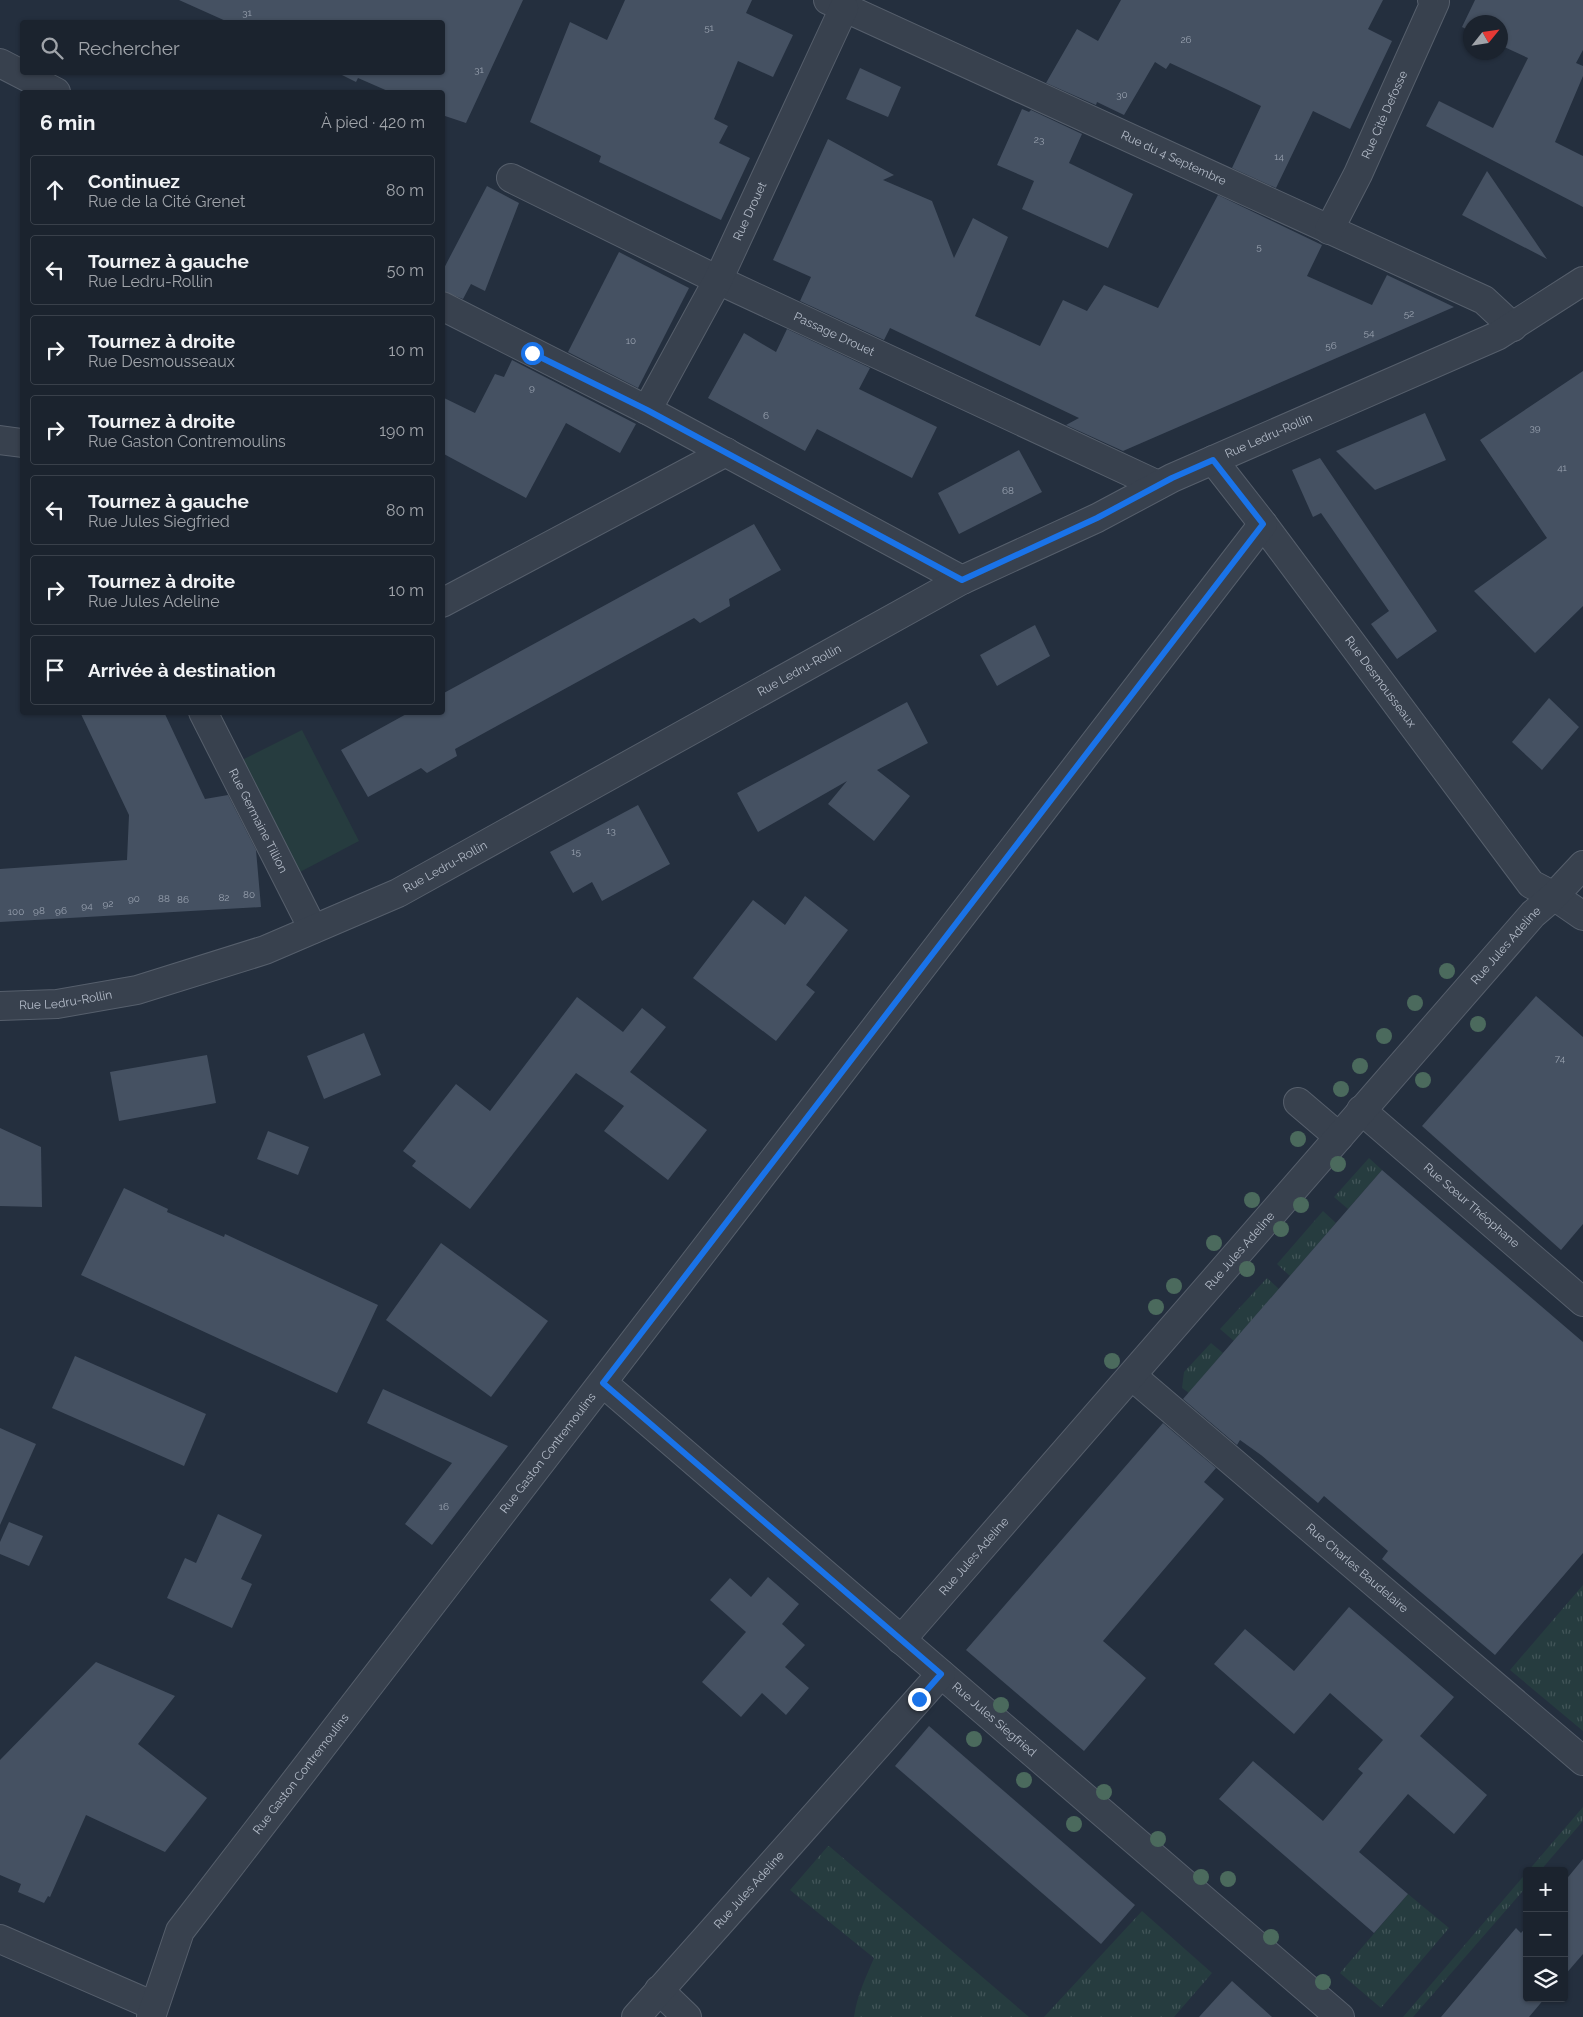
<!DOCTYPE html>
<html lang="fr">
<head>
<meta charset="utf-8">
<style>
	:root { --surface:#1b232e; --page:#282f3a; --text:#f1f3f6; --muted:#a0a4aa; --line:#39404a }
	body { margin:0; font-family:Raleway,sans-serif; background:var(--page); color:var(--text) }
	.controls { position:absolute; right:15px; bottom:15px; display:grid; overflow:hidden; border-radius:5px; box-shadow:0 1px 4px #0004 }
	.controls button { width:45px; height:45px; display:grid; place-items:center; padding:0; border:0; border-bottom:1px solid var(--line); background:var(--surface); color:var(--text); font:25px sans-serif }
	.compass { position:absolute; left:1463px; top:15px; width:45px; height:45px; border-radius:50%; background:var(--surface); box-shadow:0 1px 4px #0004; rotate:60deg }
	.stop { position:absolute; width:15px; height:15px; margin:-11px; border:4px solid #1a73e8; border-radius:50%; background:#fff }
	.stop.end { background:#1a73e8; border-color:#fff; box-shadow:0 1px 5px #0008 }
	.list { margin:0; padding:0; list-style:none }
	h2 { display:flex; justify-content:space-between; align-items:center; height:65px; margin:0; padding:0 20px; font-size:21px }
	h2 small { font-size:16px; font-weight:400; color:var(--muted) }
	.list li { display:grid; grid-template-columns:32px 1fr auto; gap:15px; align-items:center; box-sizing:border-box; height:70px; margin:0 10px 10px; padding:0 10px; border:1px solid var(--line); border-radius:5px }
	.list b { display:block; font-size:19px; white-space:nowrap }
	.list p { margin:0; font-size:16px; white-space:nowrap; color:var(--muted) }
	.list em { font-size:16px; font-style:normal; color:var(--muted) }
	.icon { flex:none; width:28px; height:28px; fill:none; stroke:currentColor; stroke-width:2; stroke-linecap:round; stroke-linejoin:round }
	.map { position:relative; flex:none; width:1583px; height:2017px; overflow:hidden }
	.search { position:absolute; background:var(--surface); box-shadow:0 1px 4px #0004; left:20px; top:20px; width:425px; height:55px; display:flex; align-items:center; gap:12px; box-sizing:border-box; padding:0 18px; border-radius:5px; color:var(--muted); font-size:19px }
	.panel { position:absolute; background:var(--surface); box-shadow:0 1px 4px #0004; left:20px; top:90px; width:425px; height:625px; border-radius:5px }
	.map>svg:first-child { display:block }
	.grass { fill:url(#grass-tufts) }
	.pitch { fill:#263c3f }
	.building { fill:#455162 }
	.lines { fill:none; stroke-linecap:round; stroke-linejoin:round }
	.minor-casing { stroke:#565f6c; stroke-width:30 }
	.minor { stroke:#38414e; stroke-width:28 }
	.tree { fill:#4b6a5d }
	.route { stroke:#1a73e8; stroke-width:6 }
	.labels { text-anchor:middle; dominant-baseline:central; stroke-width:4.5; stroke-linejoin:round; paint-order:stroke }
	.number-label { font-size:10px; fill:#98a1af }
	.street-label { font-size:12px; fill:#b4bcc9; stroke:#1d2633 }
</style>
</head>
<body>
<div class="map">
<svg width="1583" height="2017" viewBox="0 0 1583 2017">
	<defs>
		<pattern id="grass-tufts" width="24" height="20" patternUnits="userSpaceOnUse" patternTransform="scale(1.25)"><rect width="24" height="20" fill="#263c3f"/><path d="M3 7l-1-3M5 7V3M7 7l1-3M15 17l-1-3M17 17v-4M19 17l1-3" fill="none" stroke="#435659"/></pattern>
	</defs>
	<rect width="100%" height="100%" fill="#242f3e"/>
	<g class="grass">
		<path d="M1369 1158 1382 1170 1348 1209 1334 1197Z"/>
		<path d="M1323 1211 1336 1223 1290 1276 1277 1264Z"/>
		<path d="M1267 1278 1279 1289 1234 1341 1220 1329Z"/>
		<path d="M1211 1343 1223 1353 1189 1393 1182 1388 1184 1372Z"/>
		<path d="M1583 1585V1731L1510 1670Z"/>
		<path d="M1583 1807V1821L1540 1871H1528Z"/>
		<path d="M828 1846H829L1029 2017H854C857 1995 866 1977 874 1958L790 1890Z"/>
		<path d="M1527 1872V1886L1413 2017H1403Z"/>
		<path d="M1408 1894 1449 1928 1381 2008 1340 1973Z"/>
		<path d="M1142 1911 1212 1973 1174 2017H1044Z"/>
	</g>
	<path class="pitch" d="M302 730 359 841 300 872 242 760Z"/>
	<g class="building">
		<path d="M179 0H523L466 123 442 115V92H390L358 78 356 82 336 72H442V22H228Z"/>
		<path d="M625 0H752L746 13 793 35 773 77 738 61 714 119 728 126 719 143 750 158 721 220 599 162 601 156 530 122 570 22 607 40Z"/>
		<path d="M1121 0H1383L1368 29 1392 41 1350 129 1313 111 1276 188 1232 168 1261 106 1226 89 1170 63 1166 69 1155 62 1124 115 1097 102 1096 105 1046 83 1077 29 1098 41Z"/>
		<path d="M1475 0H1583V50L1576 63 1583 66V76L1555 142 1583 156V207L1426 126 1439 101 1493 128 1528 58 1500 45V22H1470V31L1462 27Z"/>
		<path d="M860 68 901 87 888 117 846 99Z"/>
		<path d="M1022 109 1029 112 1031 110 1082 134 1069 163 1133 194 1108 248 1022 209 1034 181 997 165Z"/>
		<path d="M828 139 894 175 883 180 932 201 954 258 973 218 1008 237 975 316 1040 346 1063 300 1087 311 1104 285 1158 308 1218 195 1322 245 1307 276 1372 305 1387 275 1454 307 1123 451 1066 425 1079 418 890 328 884 340 800 301 811 277 773 260Z"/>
		<path d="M1487 171 1547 259 1462 215Z"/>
		<path d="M487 186 519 203 485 291 471 284 463 299 442 291V272Z"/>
		<path d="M619 252 689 288 638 388 568 352Z"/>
		<path d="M787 329 870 368 859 389 937 427 912 478 817 429 805 451 708 398 744 333 776 352Z"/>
		<path d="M512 360 636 424 620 453 566 423 526 498 442 453V397L475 413 495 374 504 377Z"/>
		<path d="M1583 371V606L1535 653 1474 591 1547 538 1480 440Z"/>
		<path d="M1425 413 1446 460 1375 490 1336 451Z"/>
		<path d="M1019 450 1042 492 959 534 938 493Z"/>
		<path d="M1320 458 1437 631 1397 659 1371 624 1389 611 1321 513 1313 517 1292 470Z"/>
		<path d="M754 524 781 570 729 599 730 606 700 623 694 618 455 749 457 756 427 773 421 768 368 797 341 750 410 712H442V694Z"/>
		<path d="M1035 625 1050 656 997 686 980 655Z"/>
		<path d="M1549 698 1579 727 1542 770 1512 742Z"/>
		<path d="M907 702 928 743 877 770 910 796 874 841 828 804 847 781 758 832 737 793Z"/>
		<path d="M80 712H164L205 799 228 795 256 850 261 907 0 922V869L127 860 129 815Z"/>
		<path d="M638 805 670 864 602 901 592 882 573 893 550 852Z"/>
		<path d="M805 896 848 930 806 985 815 992 776 1041 693 978 753 900 785 925Z"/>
		<path d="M1536 996 1583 1037V1224L1561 1250 1422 1126Z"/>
		<path d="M577 997 623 1032 642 1008 666 1027 630 1072 707 1130 668 1180 604 1131 624 1106 576 1073 470 1209 412 1166 416 1161 403 1151 456 1084 490 1111Z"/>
		<path d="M364 1033 381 1075 324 1099 307 1056Z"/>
		<path d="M207 1055 216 1103 119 1121 110 1072Z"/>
		<path d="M0 1128 41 1147 42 1207 0 1206Z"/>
		<path d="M268 1131 309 1147 298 1175 257 1159Z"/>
		<path d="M1382 1170 1583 1342V1553L1495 1655 1382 1559 1388 1551 1324 1496 1318 1503 1261 1455 1240 1440 1237 1445 1183 1399Z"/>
		<path d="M124 1188 168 1209 167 1212 224 1237 225 1234 378 1305 337 1393 81 1275Z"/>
		<path d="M441 1243 548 1321 491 1397 386 1320Z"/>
		<path d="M75 1356 206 1414 184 1466 52 1408Z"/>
		<path d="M383 1389 508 1446 432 1545 405 1524 452 1463 367 1423Z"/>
		<path d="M1163 1423 1216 1468 1204 1482 1224 1499 1103 1641 1146 1678 1084 1751 966 1650Z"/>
		<path d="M0 1428 36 1444 0 1525Z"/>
		<path d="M218 1514 262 1535 241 1579 252 1584 232 1628 167 1598 185 1558 196 1563Z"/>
		<path d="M9 1522 43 1536 29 1566 0 1554V1542Z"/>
		<path d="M768 1577 799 1604 782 1624 805 1645 785 1667 809 1688 786 1715 762 1693 741 1717 702 1682 746 1632 710 1600 730 1578 751 1597Z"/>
		<path d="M1349 1607 1454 1697 1420 1736 1487 1795 1454 1834 1408 1794 1359 1852 1408 1894 1374 1933 1219 1799 1253 1761 1323 1821 1363 1773 1358 1769 1383 1740 1330 1693 1294 1734 1214 1664 1245 1629 1294 1671Z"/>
		<path d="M96 1662 175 1696 138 1744 207 1798 165 1852 86 1815 50 1897 48 1896 44 1903 18 1892 21 1884 0 1875V1760Z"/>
		<path d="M929 1726 1135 1905 1101 1944 895 1766Z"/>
		<path d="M1583 1859V1954L1564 1976V1882Z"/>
		<path d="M1527 1926V1998H1545L1529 2017H1441L1516 1928 1521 1933Z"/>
		<path d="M1232 1981 1272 2017H1199Z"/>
	</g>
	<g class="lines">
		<g class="minor-casing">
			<g id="minor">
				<path id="s1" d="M828 0 1484 300 1513 327"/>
				<path d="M0 63 56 92"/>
				<path id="s2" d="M511 178 718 280 1158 485"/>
				<path id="s3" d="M1329 230 1358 174 1435 2 1432 0"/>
				<path d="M442 306 647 410 962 580"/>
				<path id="s4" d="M647 410 718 280 844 8"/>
				<path d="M0 440 22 443"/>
				<path id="s5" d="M1213 460 1263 524 1531 884 1554 896 1583 916"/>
				<path d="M442 603 726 452"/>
				<path id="s6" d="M203 712 313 929"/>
				<path id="s7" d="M0 1006 57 1004 137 990 265 950 398 893 962 580 1097 518 1172 478 1497 336 1583 281"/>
				<path d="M1298 1102 1339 1137"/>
				<path id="s8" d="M1361 1110 1583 1302"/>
				<path id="s9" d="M1132 1376 1583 1761"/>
				<path id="s10" d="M603 1383 1340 2017"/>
				<path id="s11" d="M901 1640 1533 914 1554 896 1583 865"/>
				<path d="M0 1939 154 2006"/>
				<path d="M659 1990 687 2017"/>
				<path id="s12" d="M151 2017 180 1931 1263 524"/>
				<path id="s13" d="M636 2017 941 1674"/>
			</g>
		</g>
		<use href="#minor" class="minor"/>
	</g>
	<g class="tree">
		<circle cx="1447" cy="971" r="8"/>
		<circle cx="1415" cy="1003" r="8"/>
		<circle cx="1478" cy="1024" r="8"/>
		<circle cx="1384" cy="1036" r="8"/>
		<circle cx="1360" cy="1066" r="8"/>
		<circle cx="1423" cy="1080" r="8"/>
		<circle cx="1341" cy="1089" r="8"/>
		<circle cx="1298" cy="1139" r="8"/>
		<circle cx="1338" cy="1164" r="8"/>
		<circle cx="1252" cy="1200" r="8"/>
		<circle cx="1301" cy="1205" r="8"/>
		<circle cx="1281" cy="1229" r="8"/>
		<circle cx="1214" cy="1243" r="8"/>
		<circle cx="1247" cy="1269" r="8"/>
		<circle cx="1174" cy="1286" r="8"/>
		<circle cx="1156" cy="1307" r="8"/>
		<circle cx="1112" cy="1361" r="8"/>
		<circle cx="1001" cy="1705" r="8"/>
		<circle cx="974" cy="1739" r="8"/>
		<circle cx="1024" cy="1780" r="8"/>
		<circle cx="1104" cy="1792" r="8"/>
		<circle cx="1074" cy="1824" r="8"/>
		<circle cx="1158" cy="1839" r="8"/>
		<circle cx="1201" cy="1877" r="8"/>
		<circle cx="1228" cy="1879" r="8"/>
		<circle cx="1271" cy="1937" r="8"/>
		<circle cx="1323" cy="1982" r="8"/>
	</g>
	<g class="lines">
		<path class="route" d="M532 353 647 410 962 580 1097 518 1172 478 1213 460 1263 524 603 1383 941 1674 919 1699"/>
	</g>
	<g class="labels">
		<g class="number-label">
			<text x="247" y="12">31</text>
			<text x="709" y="27">51</text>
			<text x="1186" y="39">26</text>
			<text x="479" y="69">31</text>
			<text x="1122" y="94">30</text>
			<text x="1039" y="139">23</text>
			<text x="1279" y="156">14</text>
			<text x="1259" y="246">5</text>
			<text x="1409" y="313">52</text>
			<text x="1369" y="332">54</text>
			<text x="631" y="340">10</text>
			<text x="1331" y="345">56</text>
			<text x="532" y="387">9</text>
			<text x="766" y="415">6</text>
			<text x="1535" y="427">39</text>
			<text x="1562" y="467">41</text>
			<text x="1008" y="490">68</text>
			<text x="611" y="830">13</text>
			<text x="576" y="851">15</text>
			<text x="249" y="894">80</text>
			<text x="224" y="897">82</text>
			<text x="134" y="898">90</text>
			<text x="164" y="898">88</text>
			<text x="183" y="899">86</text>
			<text x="108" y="903">92</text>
			<text x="87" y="905">94</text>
			<text x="39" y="910">98</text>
			<text x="61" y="910">96</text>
			<text x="16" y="911">100</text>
			<text x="1560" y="1058">74</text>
			<text x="444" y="1506">16</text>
		</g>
		<g class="street-label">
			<text stroke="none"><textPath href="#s3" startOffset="128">Rue Cité Defosse</textPath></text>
			<text stroke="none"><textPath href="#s1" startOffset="380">Rue du 4 Septembre</textPath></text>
			<text stroke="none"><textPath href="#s4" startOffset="224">Rue Drouet</textPath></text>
			<text stroke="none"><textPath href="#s2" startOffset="359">Passage Drouet</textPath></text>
			<text stroke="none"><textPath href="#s7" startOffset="1401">Rue Ledru-Rollin</textPath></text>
			<text stroke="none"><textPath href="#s7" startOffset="876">Rue Ledru-Rollin</textPath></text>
			<text stroke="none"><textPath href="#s5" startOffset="278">Rue Desmousseaux</textPath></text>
			<text stroke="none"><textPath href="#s6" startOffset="122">Rue Germaine Tillion</textPath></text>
			<text stroke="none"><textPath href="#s7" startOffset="471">Rue Ledru-Rollin</textPath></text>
			<text stroke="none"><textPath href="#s11" startOffset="921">Rue Jules Adeline</textPath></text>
			<text stroke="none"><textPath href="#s7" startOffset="66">Rue Ledru-Rollin</textPath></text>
			<text stroke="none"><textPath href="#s8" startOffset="146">Rue Sœur Théophane</textPath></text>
			<text stroke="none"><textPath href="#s11" startOffset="516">Rue Jules Adeline</textPath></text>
			<text stroke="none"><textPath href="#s12" startOffset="694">Rue Gaston Contremoulins</textPath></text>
			<text stroke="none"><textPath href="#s11" startOffset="111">Rue Jules Adeline</textPath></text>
			<text stroke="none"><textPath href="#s9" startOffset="296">Rue Charles Baudelaire</textPath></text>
			<text stroke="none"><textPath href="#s10" startOffset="516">Rue Jules Siegfried</textPath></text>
			<text stroke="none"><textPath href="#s12" startOffset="289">Rue Gaston Contremoulins</textPath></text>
			<text stroke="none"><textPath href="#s13" startOffset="170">Rue Jules Adeline</textPath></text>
		</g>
	</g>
</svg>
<div class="controls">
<button>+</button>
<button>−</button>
<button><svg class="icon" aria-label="layers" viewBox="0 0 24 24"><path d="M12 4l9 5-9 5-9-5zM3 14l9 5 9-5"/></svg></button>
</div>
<svg class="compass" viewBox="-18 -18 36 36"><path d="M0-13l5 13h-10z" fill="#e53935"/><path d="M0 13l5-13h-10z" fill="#a0a4aa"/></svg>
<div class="stop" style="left:532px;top:353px"></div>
<div class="stop end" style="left:919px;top:1699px"></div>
<div class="search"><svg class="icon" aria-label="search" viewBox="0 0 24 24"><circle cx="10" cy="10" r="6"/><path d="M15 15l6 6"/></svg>Rechercher</div>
<section class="panel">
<h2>6 min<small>À pied · 420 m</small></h2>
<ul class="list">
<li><svg class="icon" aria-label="ahead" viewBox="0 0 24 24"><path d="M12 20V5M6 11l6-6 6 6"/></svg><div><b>Continuez</b><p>Rue de la Cité Grenet</p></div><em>80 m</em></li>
<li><svg class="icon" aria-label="left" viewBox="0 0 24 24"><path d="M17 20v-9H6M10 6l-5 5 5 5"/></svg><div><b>Tournez à gauche</b><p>Rue Ledru-Rollin</p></div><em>50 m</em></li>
<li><svg class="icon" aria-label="right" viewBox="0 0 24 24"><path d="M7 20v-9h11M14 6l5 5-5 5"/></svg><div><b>Tournez à droite</b><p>Rue Desmousseaux</p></div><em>10 m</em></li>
<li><svg class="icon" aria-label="right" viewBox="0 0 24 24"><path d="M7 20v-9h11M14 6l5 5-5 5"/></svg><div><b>Tournez à droite</b><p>Rue Gaston Contremoulins</p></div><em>190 m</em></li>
<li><svg class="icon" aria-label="left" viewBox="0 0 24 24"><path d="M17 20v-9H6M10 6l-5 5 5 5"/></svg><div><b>Tournez à gauche</b><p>Rue Jules Siegfried</p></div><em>80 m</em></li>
<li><svg class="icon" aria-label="right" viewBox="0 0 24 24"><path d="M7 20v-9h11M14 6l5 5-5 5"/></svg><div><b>Tournez à droite</b><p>Rue Jules Adeline</p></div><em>10 m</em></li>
<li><svg class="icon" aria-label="arrive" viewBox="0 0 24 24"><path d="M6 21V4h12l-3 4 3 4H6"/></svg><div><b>Arrivée à destination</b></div></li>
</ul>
</section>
</div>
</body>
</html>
